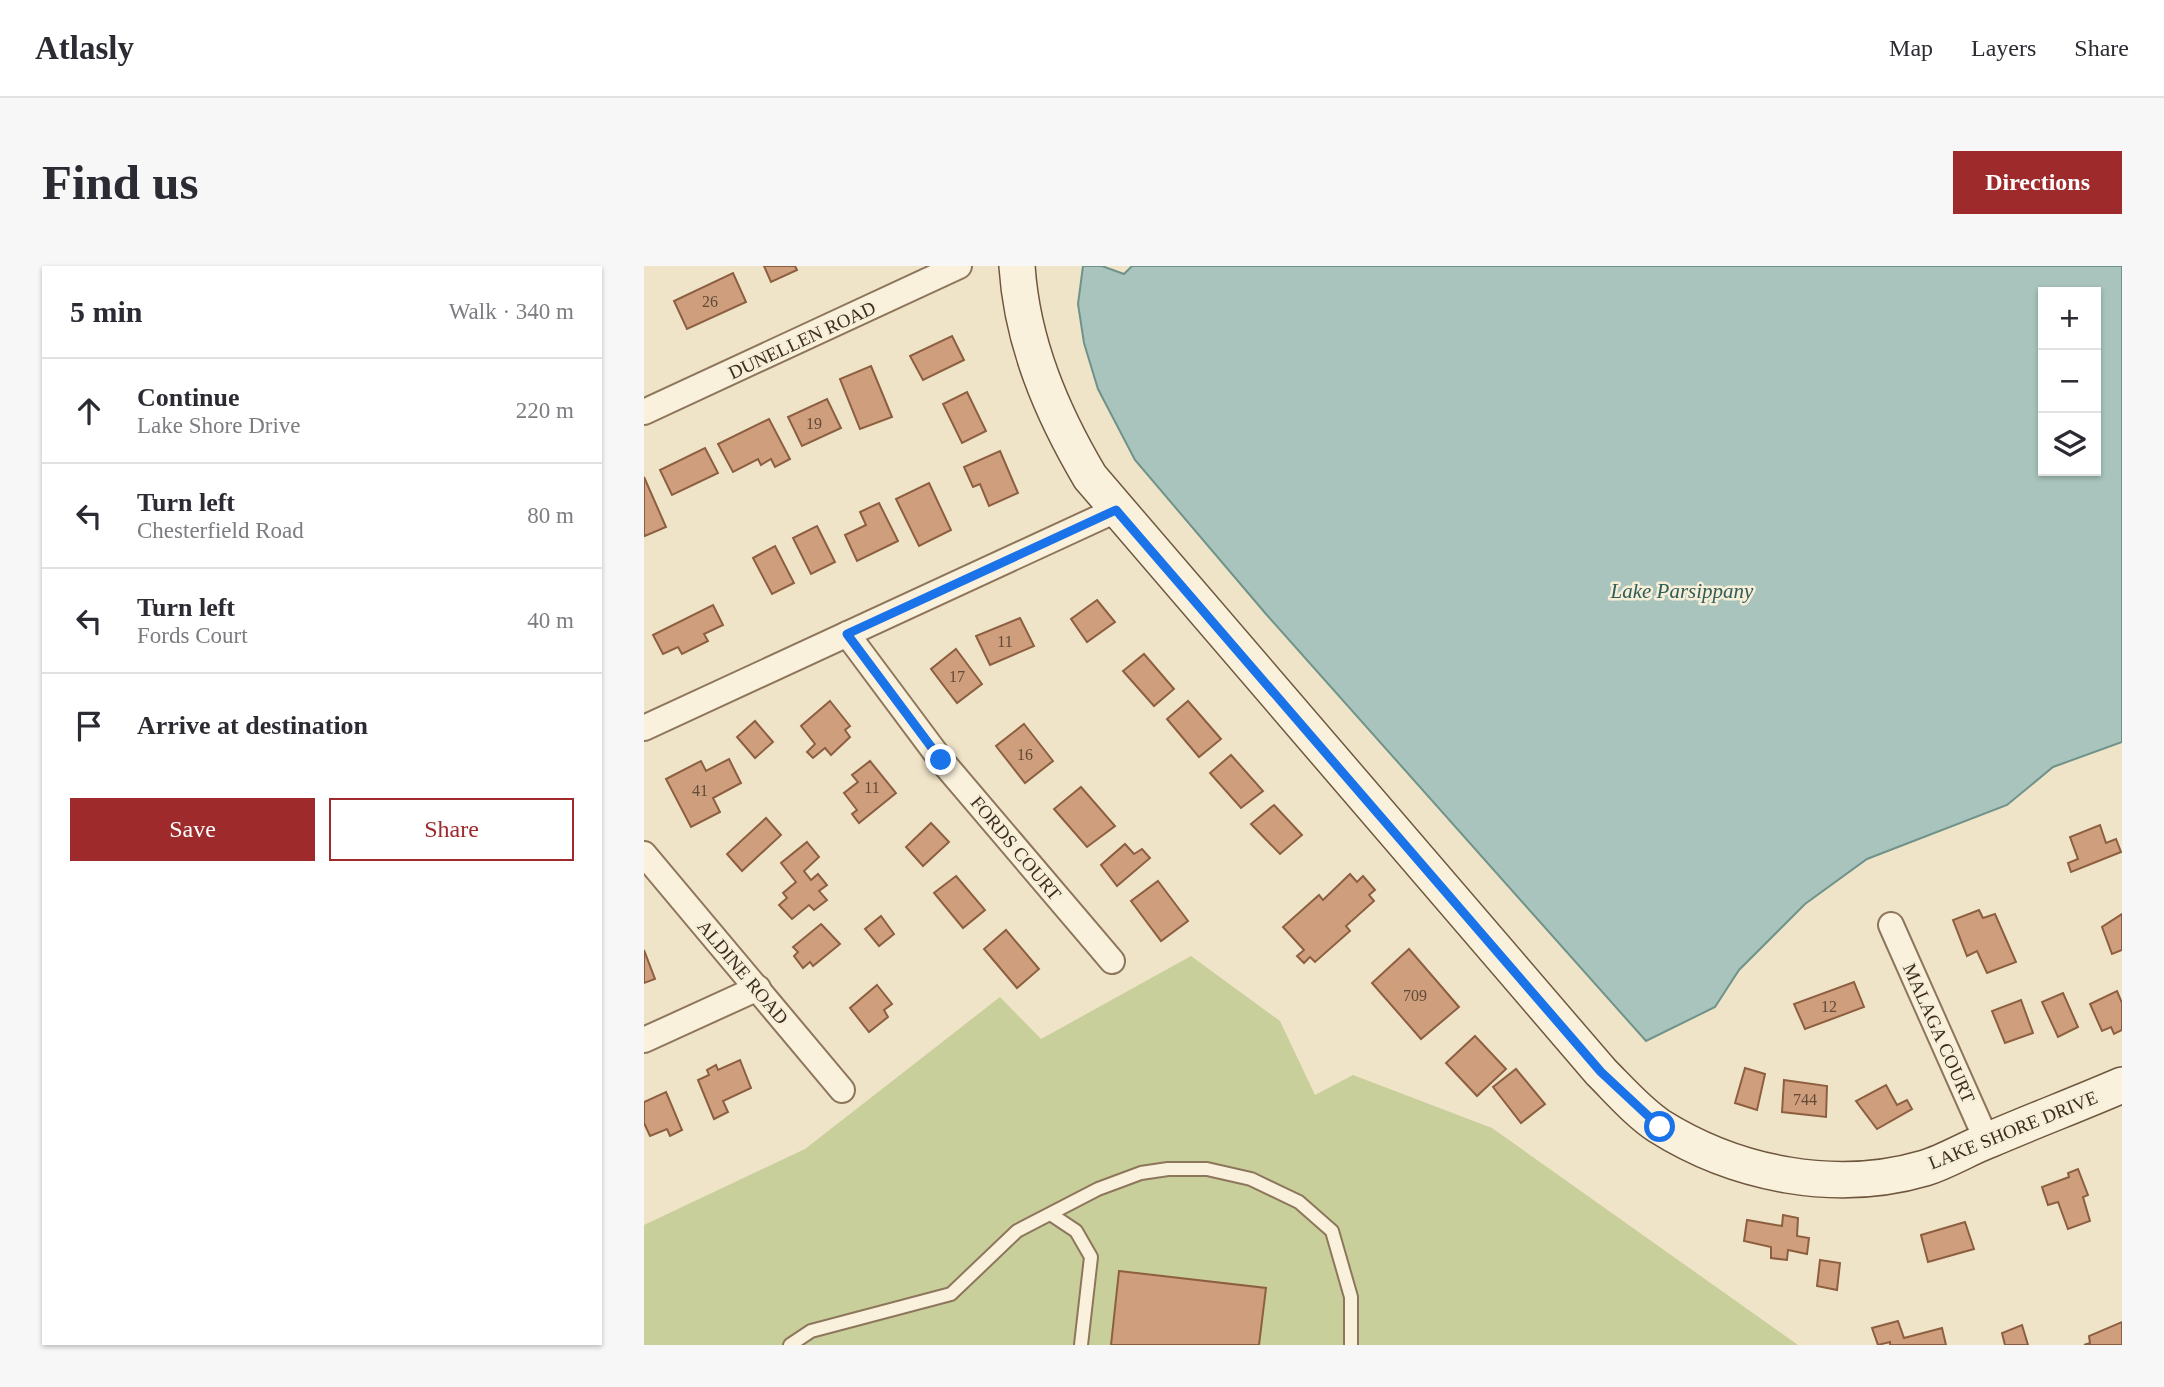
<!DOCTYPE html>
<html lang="en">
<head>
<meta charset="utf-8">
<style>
	:root { --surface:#fff; --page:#f7f7f7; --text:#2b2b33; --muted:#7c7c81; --line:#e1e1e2; --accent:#9e2a2b }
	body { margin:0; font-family:"Times New Roman",serif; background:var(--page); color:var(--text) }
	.controls { position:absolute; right:21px; top:21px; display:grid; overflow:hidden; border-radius:0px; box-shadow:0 2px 5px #0004 }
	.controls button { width:63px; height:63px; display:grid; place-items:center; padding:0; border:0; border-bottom:2px solid var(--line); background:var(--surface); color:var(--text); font:35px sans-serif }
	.stop { position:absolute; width:21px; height:21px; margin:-16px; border:5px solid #1a73e8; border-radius:50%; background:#fff }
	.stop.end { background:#1a73e8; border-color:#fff; box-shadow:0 2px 7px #0008 }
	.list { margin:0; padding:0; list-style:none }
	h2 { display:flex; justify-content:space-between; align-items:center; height:91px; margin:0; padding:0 28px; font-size:30px }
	h2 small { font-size:23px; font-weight:400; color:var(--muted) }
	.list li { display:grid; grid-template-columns:46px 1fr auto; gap:21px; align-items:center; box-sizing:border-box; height:105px; padding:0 28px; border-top:2px solid var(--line) }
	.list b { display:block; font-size:26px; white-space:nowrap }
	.list p { margin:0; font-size:23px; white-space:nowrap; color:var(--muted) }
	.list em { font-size:23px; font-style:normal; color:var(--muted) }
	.actions { display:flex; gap:14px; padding:21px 28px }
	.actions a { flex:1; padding:16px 0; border:2px solid var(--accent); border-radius:0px; text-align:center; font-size:24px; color:var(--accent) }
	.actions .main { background:var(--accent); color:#fff }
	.icon { flex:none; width:38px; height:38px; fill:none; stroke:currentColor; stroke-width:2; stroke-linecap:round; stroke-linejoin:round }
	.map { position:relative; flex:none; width:1478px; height:1079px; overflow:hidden; border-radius:0px }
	header { display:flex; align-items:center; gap:42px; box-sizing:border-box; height:98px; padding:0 35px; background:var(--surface); border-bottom:2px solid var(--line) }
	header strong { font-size:33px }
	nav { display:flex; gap:38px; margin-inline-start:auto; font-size:24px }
	.intro { display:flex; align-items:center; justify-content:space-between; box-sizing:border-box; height:168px; padding:0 42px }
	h1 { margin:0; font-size:49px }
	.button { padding:18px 32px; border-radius:0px; background:var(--accent); color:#fff; font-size:24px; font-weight:700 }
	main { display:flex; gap:42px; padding:0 42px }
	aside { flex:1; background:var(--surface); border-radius:0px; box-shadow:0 2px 5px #0004 }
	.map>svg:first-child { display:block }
	.green { fill:#c9cf9b }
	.water { fill:#a9c4bc; stroke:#6f938a; stroke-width:2; fill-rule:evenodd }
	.building { fill:#cf9f7d; stroke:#8d5f41; stroke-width:2 }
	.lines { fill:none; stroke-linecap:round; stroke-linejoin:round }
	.lane-casing { stroke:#8d765c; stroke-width:16 }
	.street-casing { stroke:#8d765c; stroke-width:28 }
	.secondary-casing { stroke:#6f573f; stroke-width:38 }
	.lane { stroke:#faf1dc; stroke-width:12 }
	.street { stroke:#faf1dc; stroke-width:24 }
	.secondary { stroke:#faf1dc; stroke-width:35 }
	.route { stroke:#1a73e8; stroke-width:9 }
	.labels { text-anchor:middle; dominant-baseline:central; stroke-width:5; stroke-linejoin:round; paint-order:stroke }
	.number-label { font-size:16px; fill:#624a37 }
	.street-label { font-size:19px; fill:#3d2e20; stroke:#f7eed8 }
	.water-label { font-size:21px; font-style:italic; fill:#2f5d5a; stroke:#f7eed8 }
</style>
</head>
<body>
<header>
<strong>Atlasly</strong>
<nav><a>Map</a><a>Layers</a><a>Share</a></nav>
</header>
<div class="intro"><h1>Find us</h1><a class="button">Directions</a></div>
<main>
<aside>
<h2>5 min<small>Walk · 340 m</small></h2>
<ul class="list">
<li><svg class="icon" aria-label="ahead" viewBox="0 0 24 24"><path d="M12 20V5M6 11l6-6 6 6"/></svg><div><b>Continue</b><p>Lake Shore Drive</p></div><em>220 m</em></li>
<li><svg class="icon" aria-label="left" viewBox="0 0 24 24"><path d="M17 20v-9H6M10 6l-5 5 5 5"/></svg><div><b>Turn left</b><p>Chesterfield Road</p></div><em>80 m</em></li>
<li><svg class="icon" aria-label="left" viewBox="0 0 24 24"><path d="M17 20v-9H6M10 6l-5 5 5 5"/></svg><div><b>Turn left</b><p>Fords Court</p></div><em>40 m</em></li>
<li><svg class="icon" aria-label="arrive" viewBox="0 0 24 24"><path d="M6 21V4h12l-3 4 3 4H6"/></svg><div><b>Arrive at destination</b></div></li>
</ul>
<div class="actions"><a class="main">Save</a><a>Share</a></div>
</aside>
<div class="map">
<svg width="1478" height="1079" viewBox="0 0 1478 1079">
	<rect width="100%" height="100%" fill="#f0e4c8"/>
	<path class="green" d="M547 690 636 755 671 829 709 809 848 862 1154 1079H0V959L161 883 356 731 397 773Z"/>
	<path class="water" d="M439 0H458L480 8 488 0H1478V476L1409 501 1363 539 1223 593 1161 638 1095 704 1071 741 1002 775 622 348 491 194 454 123 440 77 434 38ZM1399 26H1452V205H1399Z"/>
	<g class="building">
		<path d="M120 0H151L153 4 127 16Z"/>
		<path d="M89 7 102 36 43 63 30 35Z"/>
		<path d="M308 70 320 94 279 114 266 90Z"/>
		<path d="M227 100 248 151 216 163 196 113Z"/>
		<path d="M323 126 342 165 318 177 299 138Z"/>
		<path d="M183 133 197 162 158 180 144 151Z"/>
		<path d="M125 153 146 193 131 201 127 193 117 199 114 193 89 206 74 178Z"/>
		<path d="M61 182 74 207 28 229 16 204Z"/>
		<path d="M356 185 374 227 345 240 336 218 329 221 320 201Z"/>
		<path d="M0 211 22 261 1 270 0 267Z"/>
		<path d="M285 217 307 264 275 280 252 233Z"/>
		<path d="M235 237 254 275 213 295 201 269 222 259 216 246Z"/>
		<path d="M173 260 191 296 167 308 149 272Z"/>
		<path d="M131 280 150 317 128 328 109 292Z"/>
		<path d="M453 334 471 356 443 376 427 353Z"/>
		<path d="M69 339 79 359 60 368 64 375 38 388 34 381 19 388 9 369Z"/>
		<path d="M376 352 390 380 346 399 332 370Z"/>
		<path d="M312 383 338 418 313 437 287 403Z"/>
		<path d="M500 388 530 423 510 440 479 405Z"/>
		<path d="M186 435 206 460 201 464 206 471 187 489 181 482 169 492 163 486 171 478 157 460Z"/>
		<path d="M544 435 577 473 555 491 523 453Z"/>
		<path d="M111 455 129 476 111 492 93 471Z"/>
		<path d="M380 458 409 495 381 517 352 480Z"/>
		<path d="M587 489 619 525 597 542 566 507Z"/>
		<path d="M85 493 97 517 69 532 76 546 47 561 22 513 57 495 62 505Z"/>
		<path d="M226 495 252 527 215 557 208 548 213 544 200 527 214 516 208 509Z"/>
		<path d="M437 521 471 560 443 581 410 543Z"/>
		<path d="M630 539 658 569 636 588 607 558Z"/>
		<path d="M122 552 137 569 98 605 83 588Z"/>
		<path d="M287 557 305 576 279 600 262 581Z"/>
		<path d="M1456 559 1462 577 1472 573 1477 586 1427 606 1424 597 1434 593 1426 571Z"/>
		<path d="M163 576 175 591 160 605 167 614 174 608 183 619 175 625 183 634 170 644 165 639 148 653 135 639 143 632 139 627 152 616 137 597Z"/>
		<path d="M481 578 490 588 498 583 506 592 473 620 457 599Z"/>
		<path d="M706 608 713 616 719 610 731 624 725 629 730 635 702 660 706 665 671 696 666 691 660 697 653 690 660 684 639 661 675 629 679 634Z"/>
		<path d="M312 610 341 644 319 662 290 627Z"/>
		<path d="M514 615 544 655 517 675 487 635Z"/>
		<path d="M1335 644 1339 652 1351 648 1372 696 1343 707 1333 685 1323 690 1309 654Z"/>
		<path d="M1478 648V684L1468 688 1458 661Z"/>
		<path d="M237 650 250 668 235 680 221 663Z"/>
		<path d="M177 658 196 678 169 700 166 696 159 702 150 690 154 686 149 681Z"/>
		<path d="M362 664 395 703 373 722 340 683Z"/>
		<path d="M765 683 815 741 777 773 728 717Z"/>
		<path d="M0 684 11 713 0 717Z"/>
		<path d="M1210 716 1220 741 1161 763 1150 738Z"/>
		<path d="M233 719 248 738 240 744 244 751 225 766 206 742Z"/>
		<path d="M1473 725 1478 737V764L1470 768 1467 761 1458 765 1446 738Z"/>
		<path d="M1419 727 1434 761 1414 771 1398 736Z"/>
		<path d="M1377 734 1389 767 1361 777 1348 745Z"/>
		<path d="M831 770 862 803 833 830 802 797Z"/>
		<path d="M96 794 107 822 79 835 84 846 70 853 54 814 65 809 63 804 72 799 74 804Z"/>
		<path d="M1101 802 1121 808 1113 844 1091 837Z"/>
		<path d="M872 803 901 838 877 857 849 821Z"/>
		<path d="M1140 814 1183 820 1182 851 1138 846Z"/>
		<path d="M1242 819 1253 839 1263 834 1268 843 1233 863 1212 835Z"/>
		<path d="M22 826 38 864 26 870 23 863 6 870 0 857V836Z"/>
		<path d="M1434 903 1444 929 1439 931 1446 955 1424 963 1414 936 1404 939 1398 921 1425 911 1424 907Z"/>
		<path d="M1139 949 1154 952 1153 970 1165 972 1163 988 1144 984 1143 994 1127 992V981L1100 975 1103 954 1138 960Z"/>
		<path d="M1321 956 1330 983 1284 996 1277 969Z"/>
		<path d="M1176 994 1196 997 1193 1024 1173 1020Z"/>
		<path d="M475 1005 622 1022 615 1079H467Z"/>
		<path d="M1254 1055 1260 1072 1298 1062 1302 1079H1246V1076L1234 1079 1228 1062Z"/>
		<path d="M1478 1056V1079H1440L1446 1077 1445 1070Z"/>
		<path d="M1378 1059 1384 1079H1361L1358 1067Z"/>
	</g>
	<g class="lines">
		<g class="lane-casing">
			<g id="lane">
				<path d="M408 949 432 965 447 991 437 1079"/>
				<path d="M146 1079 167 1065 307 1028 373 965 454 923 497 907 524 903H563L607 913 655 936 688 965 707 1031V1079"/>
			</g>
		</g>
		<g class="street-casing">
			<g id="street">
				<path d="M0 146 315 0"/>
				<path d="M203 368 297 494 468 695"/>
				<path d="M0 462 472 244"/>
				<path d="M0 588 198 824"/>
				<path d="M1247 659 1343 875"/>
				<path d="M0 774 114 722"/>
			</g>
		</g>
		<g class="secondary-casing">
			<path id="secondary" d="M373 0C378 76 407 145 446 211L957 806C975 824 994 846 1015 860 1093 909 1193 928 1281 902 1303 895 1324 882 1345 874 1389 855 1434 838 1478 819"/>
		</g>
		<use href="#lane" class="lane"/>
		<use href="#street" class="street"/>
		<use href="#secondary" class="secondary"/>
	</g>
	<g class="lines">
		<path class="route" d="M297 494 203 368 472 244 957 806 1016 861"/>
	</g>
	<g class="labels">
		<g class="number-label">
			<text x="66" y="35">26</text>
			<text x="170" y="157">19</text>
			<text x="361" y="375">11</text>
			<text x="313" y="410">17</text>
			<text x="381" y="488">16</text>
			<text x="228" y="521">11</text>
			<text x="56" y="524">41</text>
			<text x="771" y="729">709</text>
			<text x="1185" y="740">12</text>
			<text x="1161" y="833">744</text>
		</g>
		<g class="street-label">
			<text transform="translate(158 74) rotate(-25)">DUNELLEN ROAD</text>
			<text transform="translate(372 582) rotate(50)">FORDS COURT</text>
			<text transform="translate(99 706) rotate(50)">ALDINE ROAD</text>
			<text transform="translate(1295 767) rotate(66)">MALAGA COURT</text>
			<text transform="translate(1369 864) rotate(-22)">LAKE SHORE DRIVE</text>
		</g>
		<g class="water-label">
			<text x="1038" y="325">Lake Parsippany</text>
		</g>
	</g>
</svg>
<div class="controls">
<button>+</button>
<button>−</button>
<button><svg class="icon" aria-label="layers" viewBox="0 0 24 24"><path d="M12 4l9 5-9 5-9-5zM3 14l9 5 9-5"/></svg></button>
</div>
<div class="stop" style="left:1016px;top:861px"></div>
<div class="stop end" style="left:297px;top:494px"></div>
</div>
</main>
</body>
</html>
